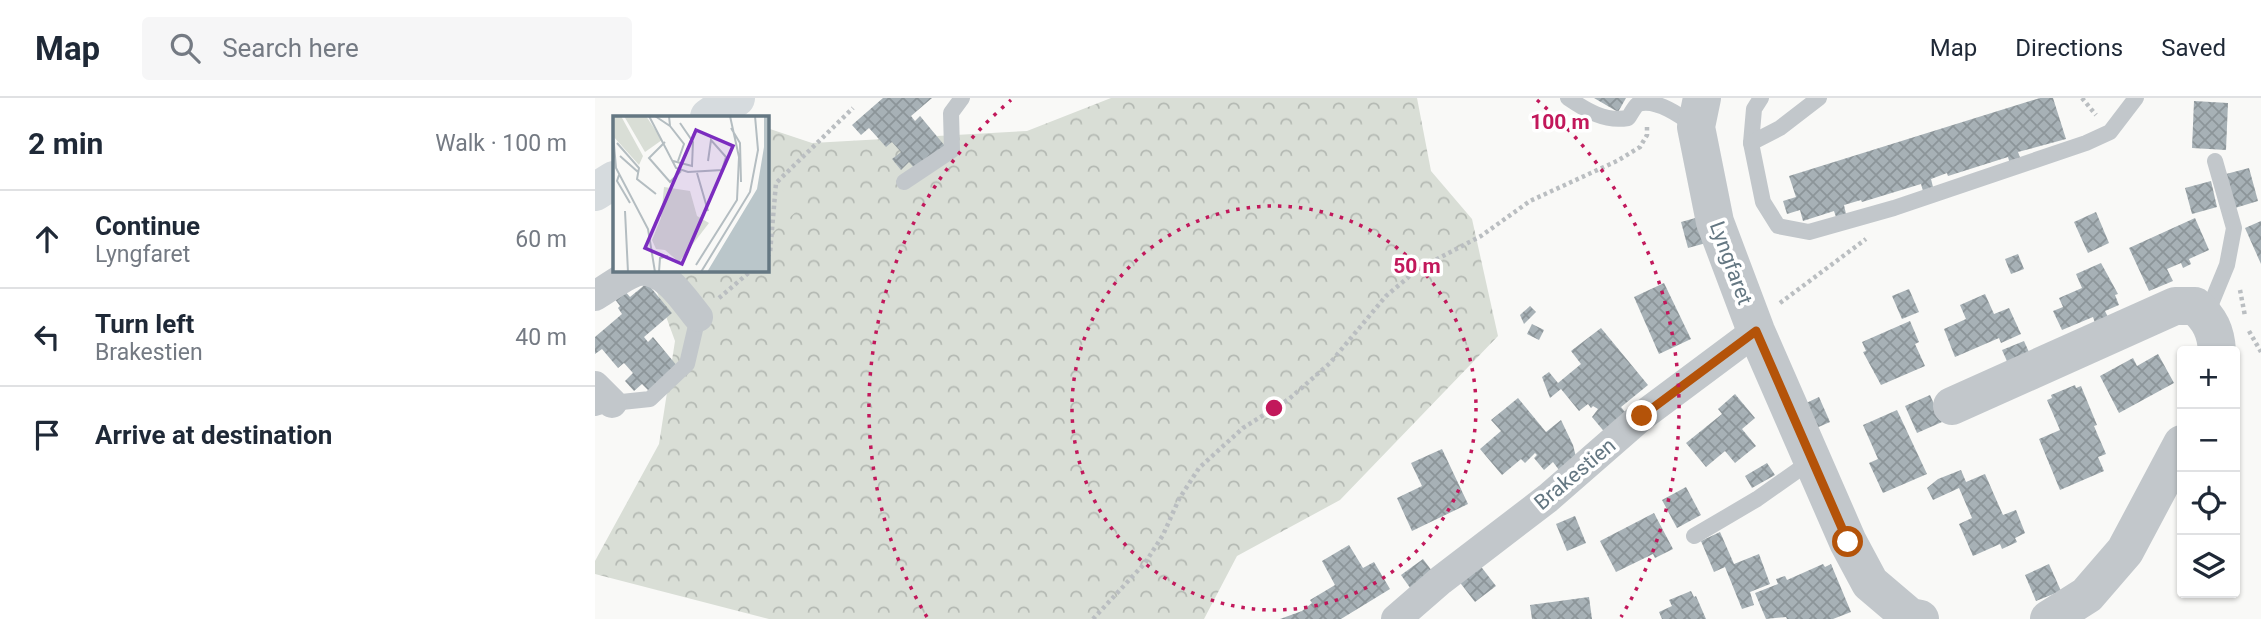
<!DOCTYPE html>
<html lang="en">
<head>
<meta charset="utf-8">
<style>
	:root { --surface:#fff; --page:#f6f6f7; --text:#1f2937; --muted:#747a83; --line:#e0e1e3 }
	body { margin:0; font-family:Roboto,sans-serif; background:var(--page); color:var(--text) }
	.controls { position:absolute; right:21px; bottom:21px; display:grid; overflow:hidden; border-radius:7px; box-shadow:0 2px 5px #0004 }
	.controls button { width:63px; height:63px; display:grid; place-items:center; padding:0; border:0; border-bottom:2px solid var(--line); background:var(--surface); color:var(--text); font:35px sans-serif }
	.stop { position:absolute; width:21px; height:21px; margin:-16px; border:5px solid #b45309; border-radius:50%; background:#fff }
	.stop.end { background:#b45309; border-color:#fff; box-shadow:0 2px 7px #0008 }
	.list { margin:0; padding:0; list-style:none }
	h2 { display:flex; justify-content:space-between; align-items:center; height:91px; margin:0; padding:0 28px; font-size:30px }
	h2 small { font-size:23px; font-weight:400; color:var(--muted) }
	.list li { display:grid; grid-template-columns:46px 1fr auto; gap:21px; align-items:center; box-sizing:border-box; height:98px; padding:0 28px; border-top:2px solid var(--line) }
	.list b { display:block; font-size:26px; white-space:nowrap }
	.list p { margin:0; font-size:23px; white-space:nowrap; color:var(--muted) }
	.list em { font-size:23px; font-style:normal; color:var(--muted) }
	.icon { flex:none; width:38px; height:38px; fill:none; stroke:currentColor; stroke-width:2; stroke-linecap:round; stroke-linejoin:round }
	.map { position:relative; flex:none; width:1666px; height:521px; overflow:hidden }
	header { display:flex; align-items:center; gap:42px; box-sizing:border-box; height:98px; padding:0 35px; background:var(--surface); border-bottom:2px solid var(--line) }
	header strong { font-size:33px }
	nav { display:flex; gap:38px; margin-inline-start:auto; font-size:24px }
	.search { width:490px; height:63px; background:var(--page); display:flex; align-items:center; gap:18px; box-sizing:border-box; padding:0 24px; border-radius:7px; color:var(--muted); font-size:26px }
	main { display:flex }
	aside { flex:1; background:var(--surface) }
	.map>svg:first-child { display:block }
	.forest { fill:url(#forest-crowns) }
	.pitch { fill:#d9ded6 }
	.building { fill:url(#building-cross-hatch) }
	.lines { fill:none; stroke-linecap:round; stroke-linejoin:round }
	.path { stroke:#babec1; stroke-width:4.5; stroke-dasharray:3.5 3.5; stroke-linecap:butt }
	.service { stroke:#c2c7cb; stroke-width:16 }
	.minor { stroke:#c2c7cb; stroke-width:30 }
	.tertiary { stroke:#c2c7cb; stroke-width:38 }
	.secondary { stroke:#d6dbde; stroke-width:38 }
	.route { stroke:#b45309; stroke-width:9 }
	.ring { fill:none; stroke:#c2185b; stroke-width:3.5; stroke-dasharray:3.5 7 }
	.labels { text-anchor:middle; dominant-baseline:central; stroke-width:7; stroke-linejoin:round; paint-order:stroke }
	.street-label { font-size:21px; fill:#647782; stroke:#fff }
	.inset-road { fill:none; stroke:#b4bdc1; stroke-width:2 }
	.view { fill:#7b2cbf; fill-opacity:0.15; stroke:#7b2cbf; stroke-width:3.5 }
	.inset-edge { fill:none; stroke:#647782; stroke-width:3.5 }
	.centre { fill:#c2185b; stroke:#fff; stroke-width:3.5 }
	.ring-label { font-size:21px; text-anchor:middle; font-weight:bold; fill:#c2185b; stroke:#fff; stroke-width:7; stroke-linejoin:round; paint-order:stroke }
</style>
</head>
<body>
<header>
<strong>Map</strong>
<div class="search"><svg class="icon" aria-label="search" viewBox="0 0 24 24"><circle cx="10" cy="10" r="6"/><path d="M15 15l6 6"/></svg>Search here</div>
<nav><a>Map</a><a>Directions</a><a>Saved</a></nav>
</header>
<main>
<aside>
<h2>2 min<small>Walk · 100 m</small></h2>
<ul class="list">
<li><svg class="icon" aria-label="ahead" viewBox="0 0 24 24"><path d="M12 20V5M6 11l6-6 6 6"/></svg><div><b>Continue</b><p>Lyngfaret</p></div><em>60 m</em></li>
<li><svg class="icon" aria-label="left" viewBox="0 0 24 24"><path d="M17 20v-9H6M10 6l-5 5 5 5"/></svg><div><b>Turn left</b><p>Brakestien</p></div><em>40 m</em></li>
<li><svg class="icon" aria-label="arrive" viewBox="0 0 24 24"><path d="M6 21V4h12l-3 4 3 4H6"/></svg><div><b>Arrive at destination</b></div></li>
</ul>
</aside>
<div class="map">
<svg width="1666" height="521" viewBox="0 0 1666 521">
	<defs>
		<pattern id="forest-crowns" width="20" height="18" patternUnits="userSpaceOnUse" patternTransform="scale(1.75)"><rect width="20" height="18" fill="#d9ded6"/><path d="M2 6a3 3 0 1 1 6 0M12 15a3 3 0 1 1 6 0" fill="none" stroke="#b4b9b3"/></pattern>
		<pattern id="building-cross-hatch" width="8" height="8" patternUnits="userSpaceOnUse" patternTransform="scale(1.75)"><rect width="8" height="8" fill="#a7b1b6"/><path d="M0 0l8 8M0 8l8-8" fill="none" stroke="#8c9599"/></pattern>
	</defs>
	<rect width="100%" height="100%" fill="#f9f9f7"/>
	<path class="forest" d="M516 0H822L836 73 877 121 903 238 745 402 642 458 609 521H174L0 476V463L64 346 80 243 54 172H172V30L217 45 432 33Z"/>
	<path class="pitch" d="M172 75 204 111 172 140Z"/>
	<g class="building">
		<path d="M288 0H337L316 18 320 23 325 18 350 48 321 72 314 64 306 72 297 61 306 54 297 44 291 49 274 30 266 37 257 27Z"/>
		<path d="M999 0H1031L1023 14Z"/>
		<path d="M1445 0H1458L1471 41 1423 54 1426 62 1415 66 1413 59 1353 78 1352 75 1336 81 1338 89 1328 93 1326 86 1267 104 1266 102 1249 107 1251 116 1241 119 1239 113 1208 123 1205 112 1192 116 1188 103 1201 99 1194 78Z"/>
		<path d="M1599 3 1633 5 1631 52 1597 50Z"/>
		<path d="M1654 70 1663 103 1640 110 1631 76Z"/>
		<path d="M1616 83 1622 109 1597 116 1590 90Z"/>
		<path d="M1501 114 1514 145 1493 155 1479 124Z"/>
		<path d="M1104 119 1111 145 1093 150 1086 124Z"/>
		<path d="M1600 120 1614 152 1594 161 1596 166 1588 170 1586 165 1572 171 1578 183 1554 193 1534 150Z"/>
		<path d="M1666 123V166L1650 130Z"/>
		<path d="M1423 156 1429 171 1416 176 1410 161Z"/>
		<path d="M1506 165 1523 196 1520 197 1524 207 1510 213 1513 219 1500 225 1498 219 1467 232 1458 213 1468 209 1464 200 1487 190 1481 176Z"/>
		<path d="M52 185 77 215 49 239 53 244 58 239 83 269 54 293 47 286 39 293 30 283 38 275 29 265 23 270 7 251 0 256V239L27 216 23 210 25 208 19 200 29 192 35 199Z"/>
		<path d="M1069 185 1096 241 1064 256 1039 199Z"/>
		<path d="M1314 191 1324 214 1307 221 1297 198Z"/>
		<path d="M1390 196 1399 216 1414 210 1426 236 1406 245 1404 240 1360 259 1349 231 1371 221 1365 207Z"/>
		<path d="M935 208 941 214 929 226 925 217Z"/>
		<path d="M1315 223 1324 244 1320 246 1330 268 1286 287 1268 254 1271 253 1267 244Z"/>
		<path d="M937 226 949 232 944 242 932 236Z"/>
		<path d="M1006 230 1053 287 1026 309 1034 319 1012 337 997 319 1003 311 998 308 996 310 993 306 984 313 966 291 955 300 947 279 954 274 963 285 986 266 976 253Z"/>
		<path d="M1429 243 1437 261 1415 270 1407 252Z"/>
		<path d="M1563 256 1579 285 1524 315 1505 278 1538 260 1542 268Z"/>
		<path d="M1480 287 1481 290 1486 288 1502 327 1499 328 1511 356 1503 359 1509 373 1465 392 1444 341 1465 332 1452 302 1457 300 1456 297Z"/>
		<path d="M1140 296 1160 320 1147 331 1161 348 1140 365 1130 353 1111 369 1091 345 1127 316 1123 311Z"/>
		<path d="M1335 297 1347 324 1322 335 1310 308Z"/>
		<path d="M1224 299 1235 324 1219 331 1209 306Z"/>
		<path d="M923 300 951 334 966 322 978 347 982 363 967 376 958 364 949 372 939 360 942 357 940 355 930 365 926 361 907 377 885 351 906 333 896 322Z"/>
		<path d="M1302 312 1332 376 1288 395 1274 365 1283 361 1268 327Z"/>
		<path d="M847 351 873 406 817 433 802 400 827 388 816 365Z"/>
		<path d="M1172 365 1180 377 1157 390 1150 378Z"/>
		<path d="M1366 372 1371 384 1390 376 1408 417 1421 412 1430 435 1420 440 1422 444 1407 451 1405 446 1378 458 1364 426 1377 420 1364 390 1338 402 1332 390 1343 381Z"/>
		<path d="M1091 389 1106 417 1082 430 1067 402Z"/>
		<path d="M1059 415 1078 451 1060 460 1058 456 1021 474 1005 443Z"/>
		<path d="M980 418 991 445 972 453 961 426Z"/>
		<path d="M1125 434 1139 466 1164 456 1175 486 1155 494 1159 507 1147 511 1130 469 1119 474 1106 443Z"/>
		<path d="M754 447 768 470 779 464 795 491 746 521H685L707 513 717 505 715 502 740 487 727 463Z"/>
		<path d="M828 461 840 477 818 494 806 477Z"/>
		<path d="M884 466 901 488 880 504 863 482Z"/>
		<path d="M1228 466 1230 469 1236 466 1256 514 1238 521H1192L1191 519 1171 521 1160 495 1183 486 1181 481 1190 478 1192 482Z"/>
		<path d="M1454 466 1466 493 1441 503 1430 477Z"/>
		<path d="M1096 493 1099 499 1101 498 1111 521H1067L1064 514 1077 508 1074 502Z"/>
		<path d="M994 499 997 521H937L935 507Z"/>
	</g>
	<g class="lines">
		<g class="path">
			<path d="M1487 0 1501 17"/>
			<path d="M172 159 175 155 181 85 258 10"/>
			<path d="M1645 192 1650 218"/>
			<path d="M124 200 157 172"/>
			<path d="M1185 205 1271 141"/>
			<path d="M1654 233 1666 254"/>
			<path d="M498 521 550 465 568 437 584 401 604 370 648 330 694 301 735 265 791 198 823 171 886 138 935 103 1022 63 1045 49 1052 37V29"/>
		</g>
		<g class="service">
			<path d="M973 0C992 13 1010 24 1033 20 1036 16 1039 9 1043 6 1061 0 1086 18 1101 29"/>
			<path d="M1166 0 1159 11 1156 45 1168 104 1183 128 1214 134 1299 110 1491 45 1515 34 1541 0"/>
			<path d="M1156 45 1185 30 1224 0"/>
			<path d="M309 84 357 52 356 15 367 0"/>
			<path d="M1611 218 1632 167 1639 130 1620 63"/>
			<path d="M0 310 17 305 55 301 92 266 103 219"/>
			<path d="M1099 438 1162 401 1216 363"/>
		</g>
		<g class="minor">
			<path d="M0 198C10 192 33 175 44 173 70 170 89 202 103 219"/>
			<path d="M0 288 17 305"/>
			<path d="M801 521 846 482 953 400 1047 318 1161 233"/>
		</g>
		<g class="tertiary">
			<path d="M1107 0 1101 29 1120 124 1161 233 1253 444 1275 485 1315 519 1325 521"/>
			<path d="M1357 308 1580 208H1600C1615 221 1621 234 1622 253"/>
			<path d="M1454 521 1492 497 1530 453 1587 346"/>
		</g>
		<g class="secondary">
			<path d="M114 19 141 0"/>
			<path d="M0 94 19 82"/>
		</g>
	</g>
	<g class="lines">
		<path class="route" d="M1047 318 1161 233 1253 444"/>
	</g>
	<g class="ring">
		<circle cx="679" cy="310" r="202"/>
		<path d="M332 519A405 405 0 0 1 416 2M942 2A405 405 0 0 1 1026 519"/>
	</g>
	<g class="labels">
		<g class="street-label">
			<text transform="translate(1136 165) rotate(70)">Lyngfaret</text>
			<text transform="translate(980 376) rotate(-40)">Brakestien</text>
		</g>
	</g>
	<g transform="translate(18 18)">
		<rect width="156" height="156" fill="#f9f9f7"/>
		<path d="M0 0H8L30 40 26 49 0 20ZM51 71 77 75 84 100 96 107 66 146 52 134 43 133 39 124 48 102Z" fill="#d9ded6"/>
		<path d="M11 0H33L49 24 32 36Z" fill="#d9ded6"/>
		<path d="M151 0H156V156H94L144 73 151 31Z" fill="#bac6ca"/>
		<path class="inset-road" d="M36 0 63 52 75 56 109 54 113 41 98 24 95 45M42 0 57 10 56 0M57 10 71 28 65 45M118 12 127 27 128 66M0 17 3 52 35 113 42 156M52 26 36 42 57 66 68 55M4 27 26 52 24 63 43 78M7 40 25 56M60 45 79 50 80 26 67 7M84 57 95 95M6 59 4 65 17 87M12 95 15 156M83 149 124 84 126 41 117 0M46 156 47 142 55 140M88 156 137 76 145 34 142 0"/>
		<path class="view" d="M83 14 120 30 69 148 32 132Z"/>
		<rect width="156" height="156" class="inset-edge"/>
	</g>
	<circle cx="679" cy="310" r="10" class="centre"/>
	<g class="ring-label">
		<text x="965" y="31">100 m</text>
		<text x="822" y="175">50 m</text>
	</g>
</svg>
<div class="controls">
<button>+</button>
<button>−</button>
<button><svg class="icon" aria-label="locate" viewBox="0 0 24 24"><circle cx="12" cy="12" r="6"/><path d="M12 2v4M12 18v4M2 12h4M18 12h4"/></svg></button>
<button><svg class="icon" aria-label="layers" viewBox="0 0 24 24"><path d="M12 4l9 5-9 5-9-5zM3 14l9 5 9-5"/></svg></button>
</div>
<div class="stop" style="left:1253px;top:444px"></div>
<div class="stop end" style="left:1047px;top:318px"></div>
</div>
</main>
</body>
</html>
